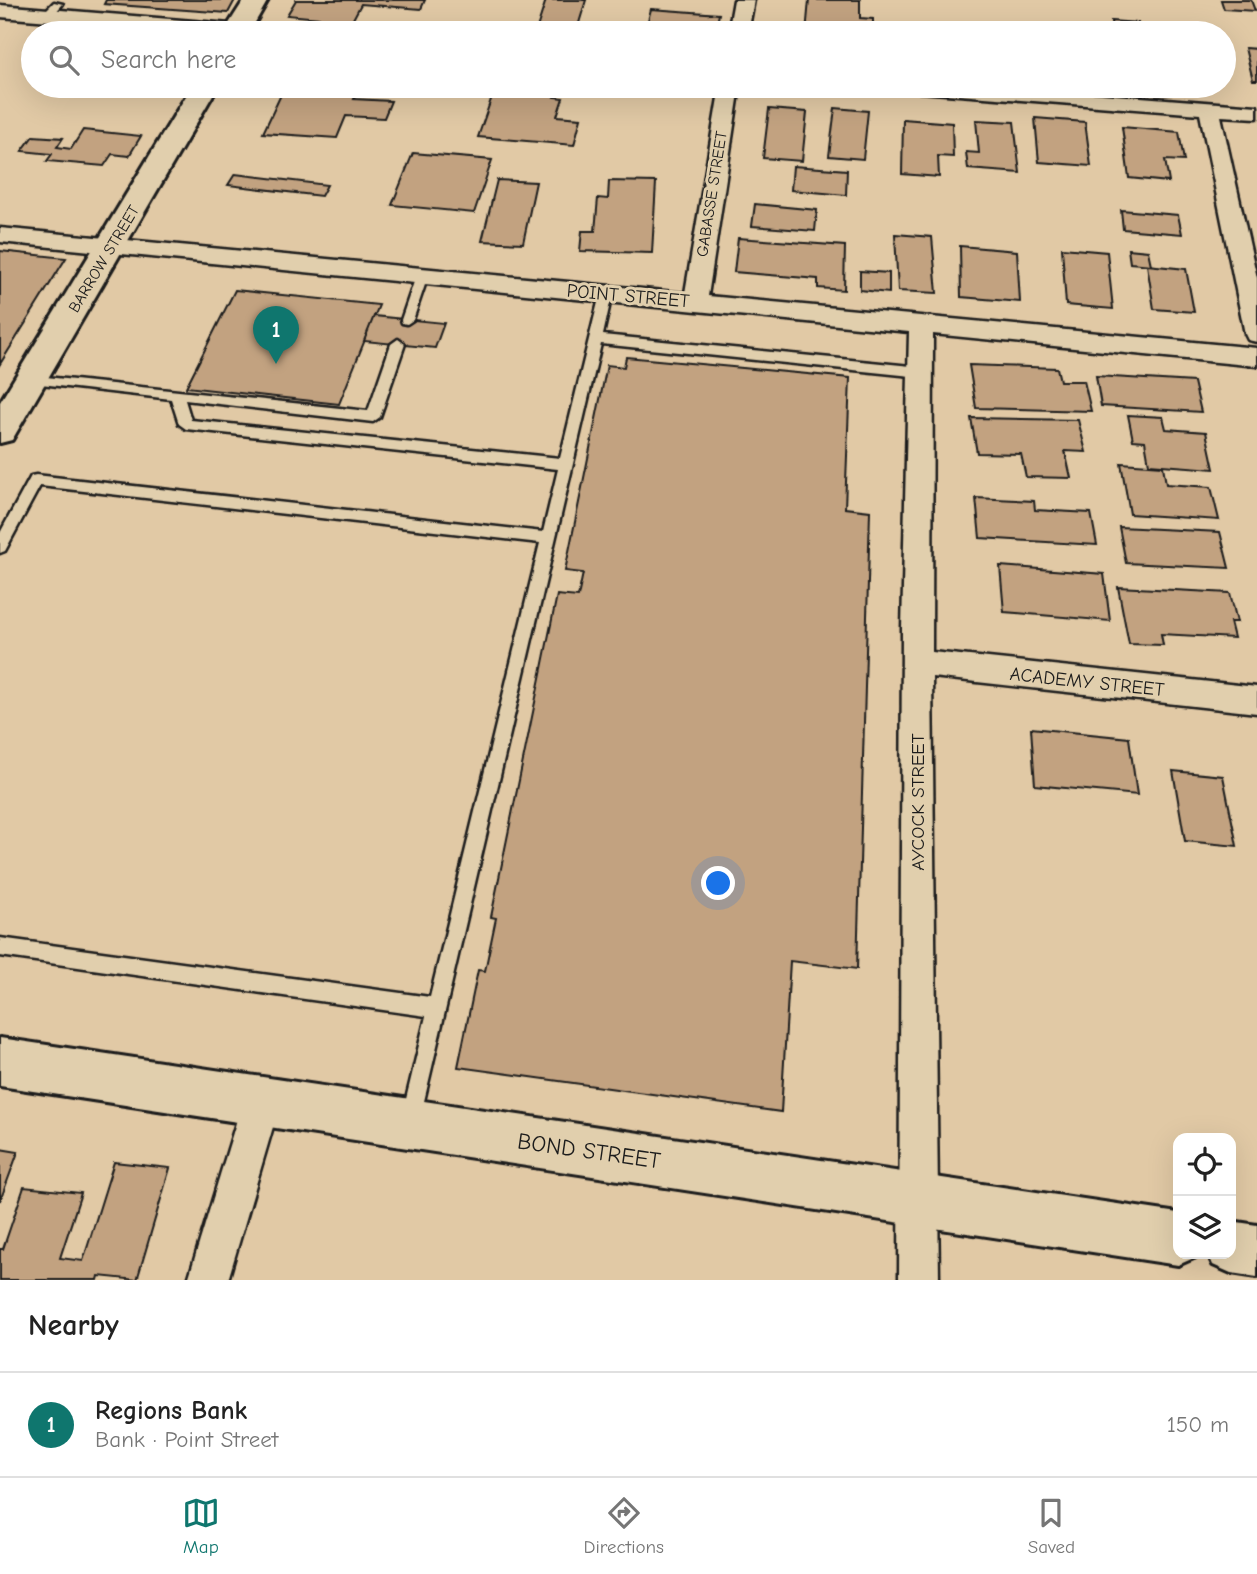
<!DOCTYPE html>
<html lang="en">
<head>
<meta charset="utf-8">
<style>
	:root { --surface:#fff; --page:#f2f2f2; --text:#222; --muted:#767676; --line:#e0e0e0; --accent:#0f766e }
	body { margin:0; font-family:"Comic Neue",sans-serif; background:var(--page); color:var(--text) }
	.controls { position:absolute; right:21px; bottom:21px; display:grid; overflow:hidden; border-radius:14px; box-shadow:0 7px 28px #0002 }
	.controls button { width:63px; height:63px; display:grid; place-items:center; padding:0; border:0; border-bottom:2px solid var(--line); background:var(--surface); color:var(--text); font:35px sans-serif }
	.you { position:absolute; left:719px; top:884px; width:24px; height:24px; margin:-18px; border:5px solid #fff; border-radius:50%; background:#1a73e8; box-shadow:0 0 0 10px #1a73e833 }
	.badge { display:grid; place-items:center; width:46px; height:46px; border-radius:50%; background:var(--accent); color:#fff; font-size:23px; font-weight:700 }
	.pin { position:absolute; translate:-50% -58px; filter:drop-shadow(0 2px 4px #0008) }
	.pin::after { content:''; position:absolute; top:37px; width:24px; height:21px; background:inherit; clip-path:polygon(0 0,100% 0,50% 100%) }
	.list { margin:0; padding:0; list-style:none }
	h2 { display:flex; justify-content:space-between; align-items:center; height:91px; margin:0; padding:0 28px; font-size:30px }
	h2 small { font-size:23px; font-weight:400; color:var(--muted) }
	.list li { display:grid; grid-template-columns:46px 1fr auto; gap:21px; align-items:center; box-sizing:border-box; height:105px; padding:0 28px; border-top:2px solid var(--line) }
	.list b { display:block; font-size:26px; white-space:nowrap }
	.list p { margin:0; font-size:23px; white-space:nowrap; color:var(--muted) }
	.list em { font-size:23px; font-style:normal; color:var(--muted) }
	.icon { flex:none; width:38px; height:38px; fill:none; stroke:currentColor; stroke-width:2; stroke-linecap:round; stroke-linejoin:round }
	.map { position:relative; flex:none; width:1257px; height:1280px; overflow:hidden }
	.search { position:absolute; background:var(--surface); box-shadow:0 7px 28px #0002; left:21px; right:21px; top:21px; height:77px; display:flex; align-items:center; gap:18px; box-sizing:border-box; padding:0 24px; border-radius:38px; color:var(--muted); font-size:26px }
	.sheet { height:196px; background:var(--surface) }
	nav { display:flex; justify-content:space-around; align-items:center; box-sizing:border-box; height:98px; border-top:2px solid var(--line); background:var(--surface); font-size:19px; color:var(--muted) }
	nav a { display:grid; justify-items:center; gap:4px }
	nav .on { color:var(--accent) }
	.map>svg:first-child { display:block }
	.building { fill:#c2a280; stroke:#1c1c1c; stroke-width:2 }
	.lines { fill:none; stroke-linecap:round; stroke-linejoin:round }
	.lane-casing { stroke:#1c1c1c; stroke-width:5 }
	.street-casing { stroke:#1c1c1c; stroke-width:5 }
	.secondary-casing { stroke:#1c1c1c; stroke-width:6 }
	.lane { fill:#e1cfad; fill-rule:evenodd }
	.street { fill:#e1cfad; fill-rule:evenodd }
	.secondary { fill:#e1cfad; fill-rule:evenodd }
	.labels { text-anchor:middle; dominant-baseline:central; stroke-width:6; stroke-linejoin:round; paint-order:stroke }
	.far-street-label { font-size:16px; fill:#1c1c1c; stroke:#e1cfad }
	.street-label { font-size:19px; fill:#1c1c1c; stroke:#e1cfad }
	.near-street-label { font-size:23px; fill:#1c1c1c; stroke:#e1cfad }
</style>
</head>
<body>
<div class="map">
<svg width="1257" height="1280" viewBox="0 0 1257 1280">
	<rect width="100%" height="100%" fill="#e1c9a5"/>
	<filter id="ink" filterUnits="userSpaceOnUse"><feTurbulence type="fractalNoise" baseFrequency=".0143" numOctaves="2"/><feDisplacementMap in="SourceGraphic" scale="14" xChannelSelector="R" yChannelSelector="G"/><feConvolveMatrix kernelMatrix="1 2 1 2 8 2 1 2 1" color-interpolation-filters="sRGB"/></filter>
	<g filter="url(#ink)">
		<g class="building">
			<path d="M106 0H235L228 13 104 4Z"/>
			<path d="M296 0H425L421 9 361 4 352 21 287 15Z"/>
			<path d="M546 0H586L576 33 536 31Z"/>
			<path d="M809 0H860V18L873 19V30L899 33H806Z"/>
			<path d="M1221 0H1251L1255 11 1224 9Z"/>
			<path d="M651 9 719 14 715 33 646 28Z"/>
			<path d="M1111 21 1138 23 1140 33H1038L1037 25 1112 31Z"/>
			<path d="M976 27 1025 30 1026 33H976Z"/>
			<path d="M1245 48 1257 49V80H1253Z"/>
			<path d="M101 86H141L136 94 98 91Z"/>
			<path d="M285 86H360L354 99 391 101 384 118 346 116 337 138 263 133Z"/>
			<path d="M517 86H557L554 97 563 98 557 116 581 118 574 145 478 137 495 88 516 89Z"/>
			<path d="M835 108 868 111 863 159 829 156Z"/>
			<path d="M769 109 807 112 802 161 763 158Z"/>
			<path d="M1035 118 1085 122 1091 166 1039 162Z"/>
			<path d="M903 119 952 123 953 157 938 156 939 177 902 174Z"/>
			<path d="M976 120 1014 122 1020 173 968 169 966 152 979 153Z"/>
			<path d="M1122 127 1179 132 1184 161 1165 160 1169 182 1129 178Z"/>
			<path d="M83 130 141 136 129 156 112 154 104 166 47 161 52 154 22 151 33 136 63 138 57 147 71 149Z"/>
			<path d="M413 153 492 160 474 213 392 205Z"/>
			<path d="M793 166 847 170 846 195 791 190Z"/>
			<path d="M235 174 327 185 321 196 228 185Z"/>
			<path d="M497 180 536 182 523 243 482 241Z"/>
			<path d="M609 181 656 182 652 253 580 251 582 231H595L598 198 608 199Z"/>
			<path d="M755 204 817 210 815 231 752 226Z"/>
			<path d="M1121 210 1178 215 1182 234 1123 229Z"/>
			<path d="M895 234 932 237 937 293 898 291Z"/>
			<path d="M738 238 845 246 844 290 818 288V279L734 272Z"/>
			<path d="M960 246 1017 251 1020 302 961 297Z"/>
			<path d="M1062 248 1107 252 1113 309 1066 305Z"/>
			<path d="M1128 249 1148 251 1151 265 1130 263Z"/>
			<path d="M0 251 66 258 0 364Z"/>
			<path d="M1147 265 1186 269 1194 312 1154 309Z"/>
			<path d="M860 271 889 273V293L860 290Z"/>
			<path d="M235 290 379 305 339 404 186 387Z"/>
			<path d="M374 316 444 323 435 348 364 341Z"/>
			<path d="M626 357 850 378 845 508 870 511 857 969 790 961 781 1112 458 1067 478 970 485 971 496 918 491 917 557 595 578 597 583 573 565 571 607 365 624 367Z"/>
			<path d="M969 365 1057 368 1060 381H1084L1091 411 976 408Z"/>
			<path d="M1096 376 1194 382 1201 412 1101 406Z"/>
			<path d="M1128 415 1163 417 1166 429 1206 432 1214 469 1149 464 1145 441 1133 440Z"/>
			<path d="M971 418 1078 420 1086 452 1065 451 1071 478 1026 477 1021 454 977 453Z"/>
			<path d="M1121 463 1163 466 1166 484 1211 487 1219 520 1130 514Z"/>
			<path d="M976 498 1034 501 1035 510 1091 513 1097 545 980 538Z"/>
			<path d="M1119 527 1220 532 1229 568 1126 563Z"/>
			<path d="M1000 566 1104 574 1110 621 1004 612Z"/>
			<path d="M1118 587 1230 593 1237 622H1230L1234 638 1161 634 1163 645 1129 644Z"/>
			<path d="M1031 728 1129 738 1137 795 1035 785Z"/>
			<path d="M1173 771 1223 776 1237 846 1185 841Z"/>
			<path d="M0 1149 18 1152 0 1201Z"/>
			<path d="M114 1162 170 1168 137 1280 99 1276 98 1280H0V1249H3L24 1187 81 1193 60 1258 83 1261Z"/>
		</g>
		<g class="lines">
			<g class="lane-casing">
				<g id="lane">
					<path d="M54 2 63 4 51 17H43V13Z"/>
					<path d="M422 272 428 276 413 320 407 324 402 323 401 320 416 276Z"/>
					<path d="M606 290 612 294 603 335 921 367 928 372 921 377 601 344 418 1127 411 1130 404 1127 401 1120 426 1016 0 956V938L430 997 540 543 40 486 5 551 0 553V533L31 476 36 475 543 532 558 469 186 429 179 424 171 399 32 383 27 381 25 378 27 375 368 411 391 344 398 339 405 344 380 417 373 422 185 400 191 420 560 458 600 294Z"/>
				</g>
			</g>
			<g class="street-casing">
				<g id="street">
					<path d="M734 0H754L748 33H728Z"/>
					<path d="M0 5 266 27 276 33H198L0 17Z"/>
					<path d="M720 86H740L708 296 1257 348V366L933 334 932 652 1257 687V713L932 677 939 1280H899L902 629 909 332 0 242V228L685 293Z"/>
					<path d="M910 86H997L1257 106V118L1221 116 1257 278V342L1248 340 1245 334 1200 114 920 92 913 90Z"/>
					<path d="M261 1084 274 1090 280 1103 228 1280H188L242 1103 248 1090Z"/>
				</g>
			</g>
			<g class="secondary-casing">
				<g id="secondary">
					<path d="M244 0H268L249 33H223Z"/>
					<path d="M192 86H218L12 440 0 443V402Z"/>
					<path d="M0 1038 1178 1213V1254H1198L1196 1257 1178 1265 0 1086Z"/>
					<path d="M1231 1221 1257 1225V1277L1231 1273 1213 1265 1208 1254H1231Z"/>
				</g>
			</g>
			<use href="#lane" class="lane"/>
			<use href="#street" class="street"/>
			<use href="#secondary" class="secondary"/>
		</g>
	</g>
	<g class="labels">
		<g class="far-street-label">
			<text transform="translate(712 194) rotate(-81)">GABASSE STREET</text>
			<text transform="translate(104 259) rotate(-59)">BARROW STREET</text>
		</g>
		<g class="street-label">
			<text transform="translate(628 296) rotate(5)">POINT STREET</text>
			<text transform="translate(1087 682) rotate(6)">ACADEMY STREET</text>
			<text transform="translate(918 802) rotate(-90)">AYCOCK STREET</text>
		</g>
		<g class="near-street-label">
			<text transform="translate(589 1151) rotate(8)">BOND STREET</text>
		</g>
	</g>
</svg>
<div class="controls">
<button><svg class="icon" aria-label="locate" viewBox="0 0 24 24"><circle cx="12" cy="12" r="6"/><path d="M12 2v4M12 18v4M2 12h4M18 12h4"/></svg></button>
<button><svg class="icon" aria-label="layers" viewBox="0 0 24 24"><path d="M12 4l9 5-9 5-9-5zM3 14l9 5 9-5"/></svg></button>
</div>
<div class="you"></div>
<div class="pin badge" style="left:276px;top:364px">1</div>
<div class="search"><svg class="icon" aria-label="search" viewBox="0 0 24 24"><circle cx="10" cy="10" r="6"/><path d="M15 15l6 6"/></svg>Search here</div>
</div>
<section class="sheet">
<h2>Nearby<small></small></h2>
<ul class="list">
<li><span class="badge">1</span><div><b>Regions Bank</b><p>Bank · Point Street</p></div><em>150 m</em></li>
</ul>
</section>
<nav>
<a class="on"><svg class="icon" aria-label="map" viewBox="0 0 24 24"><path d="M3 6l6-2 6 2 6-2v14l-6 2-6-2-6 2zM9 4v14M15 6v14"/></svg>Map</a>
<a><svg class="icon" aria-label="directions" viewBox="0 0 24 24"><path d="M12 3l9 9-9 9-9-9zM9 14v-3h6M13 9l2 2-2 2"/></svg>Directions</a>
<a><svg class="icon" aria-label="saved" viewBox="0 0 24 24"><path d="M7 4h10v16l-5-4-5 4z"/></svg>Saved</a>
</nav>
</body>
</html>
